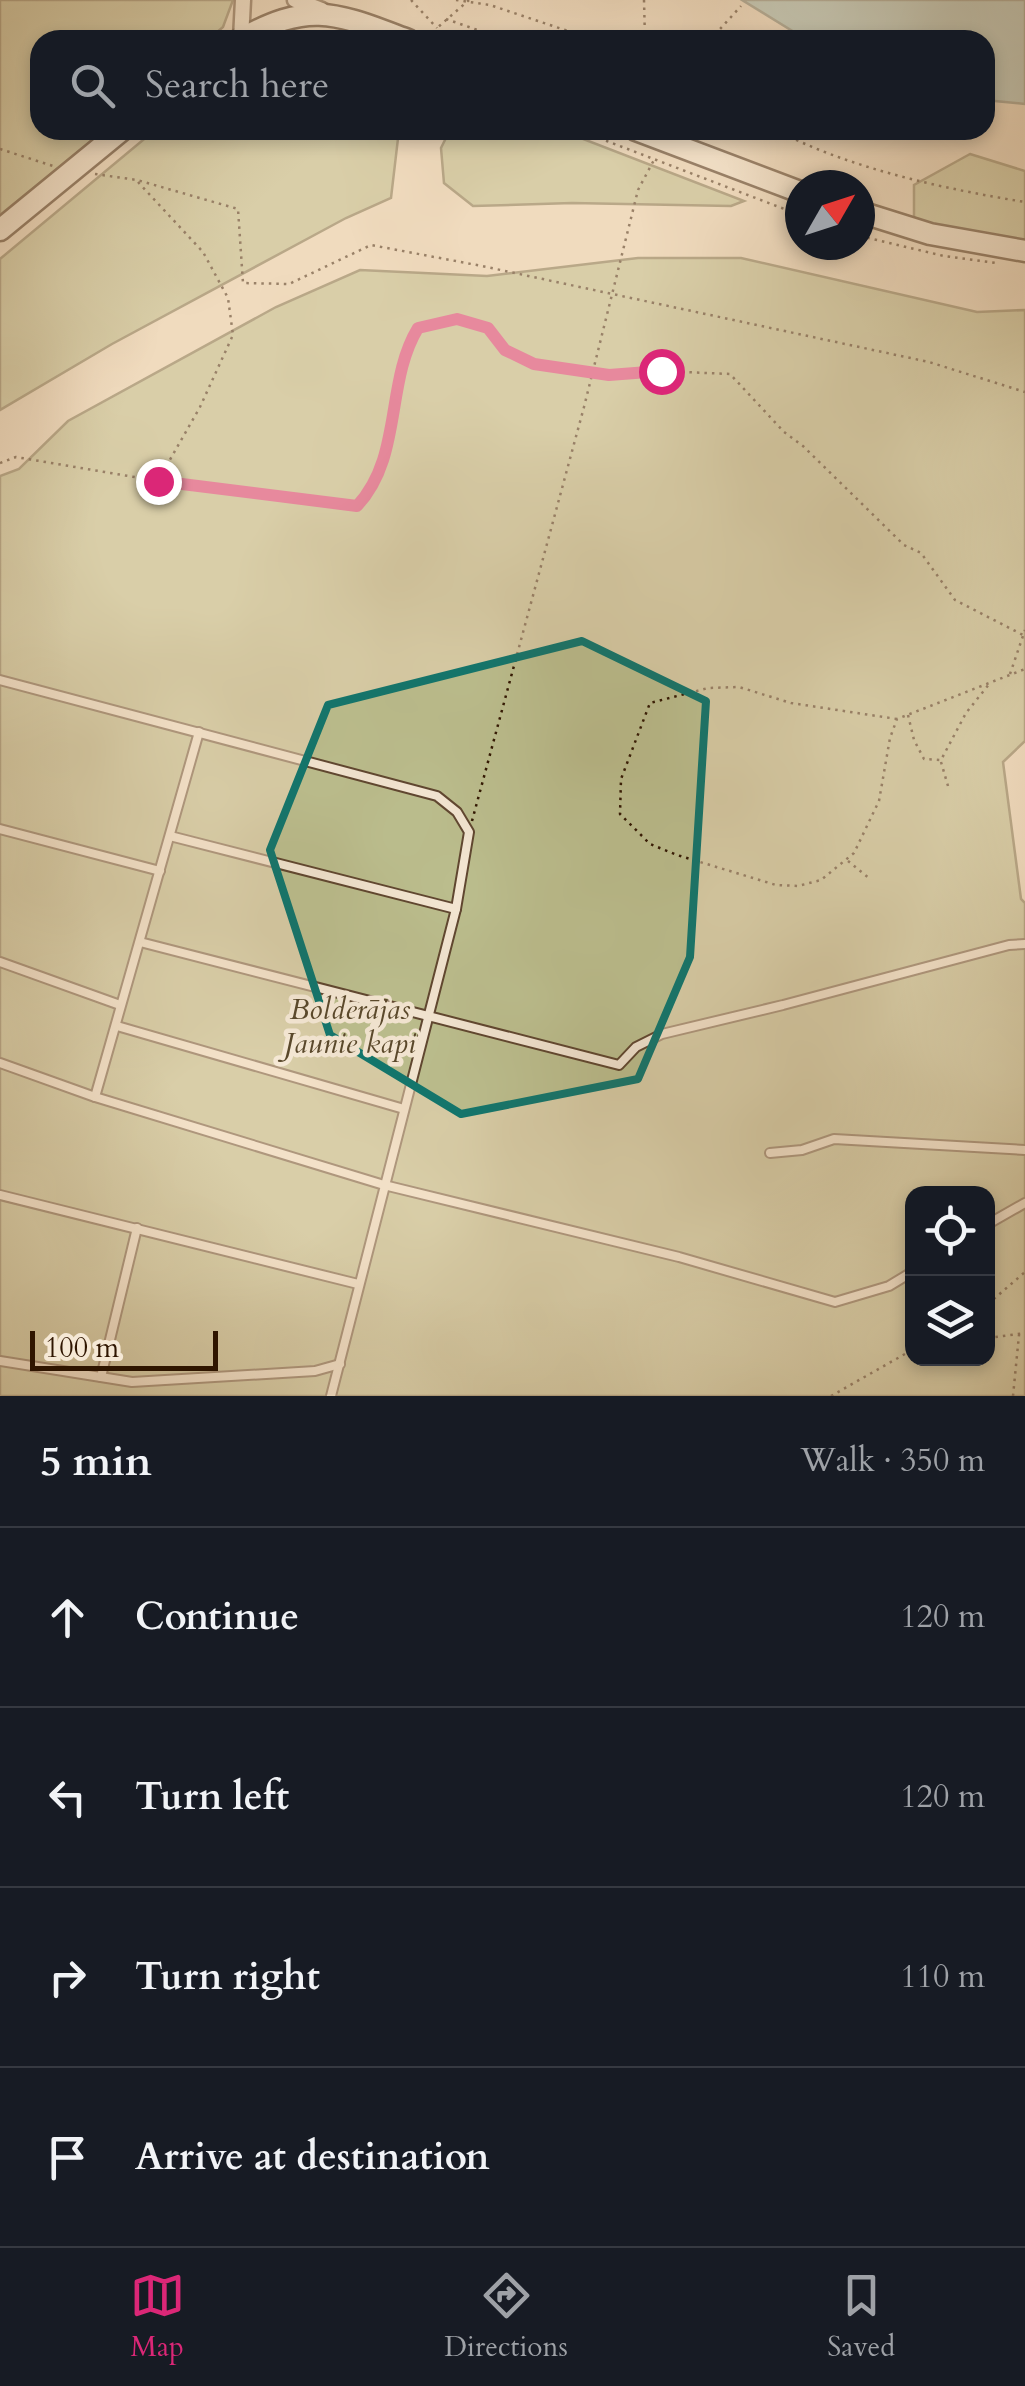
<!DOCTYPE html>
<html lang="en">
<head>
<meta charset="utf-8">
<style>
	:root { --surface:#171b24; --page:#242831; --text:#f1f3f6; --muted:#9ea1a6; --line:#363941; --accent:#db2777 }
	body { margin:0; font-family:Cardo,serif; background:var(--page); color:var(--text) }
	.controls { position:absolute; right:30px; bottom:30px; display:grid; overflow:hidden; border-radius:20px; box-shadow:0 5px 15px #0003 }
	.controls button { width:90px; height:90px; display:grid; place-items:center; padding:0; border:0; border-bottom:2px solid var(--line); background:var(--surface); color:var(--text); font:50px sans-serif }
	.compass { position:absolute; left:785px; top:170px; width:90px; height:90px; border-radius:50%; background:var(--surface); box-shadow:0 5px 15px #0003; rotate:51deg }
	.scale { position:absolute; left:30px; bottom:25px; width:188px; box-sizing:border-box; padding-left:10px; border:5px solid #2f1500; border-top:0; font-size:28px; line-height:35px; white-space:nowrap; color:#2f1500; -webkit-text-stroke:8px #f5e8d5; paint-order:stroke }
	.stop { position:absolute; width:30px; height:30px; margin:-22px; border:8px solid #db2777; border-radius:50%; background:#fff }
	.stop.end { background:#db2777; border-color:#fff; box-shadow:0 2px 10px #0008 }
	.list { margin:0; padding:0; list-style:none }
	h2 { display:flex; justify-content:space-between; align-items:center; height:130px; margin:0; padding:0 40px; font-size:42px }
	h2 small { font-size:32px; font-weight:400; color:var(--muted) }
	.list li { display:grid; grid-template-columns:65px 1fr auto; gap:30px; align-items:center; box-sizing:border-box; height:180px; padding:0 40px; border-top:2px solid var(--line) }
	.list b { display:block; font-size:38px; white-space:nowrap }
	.list em { font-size:32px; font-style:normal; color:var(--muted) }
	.icon { flex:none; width:55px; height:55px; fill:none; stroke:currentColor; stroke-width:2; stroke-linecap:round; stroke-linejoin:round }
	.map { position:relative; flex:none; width:1025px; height:1396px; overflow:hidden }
	.search { position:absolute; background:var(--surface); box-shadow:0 5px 15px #0003; left:30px; right:30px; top:30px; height:110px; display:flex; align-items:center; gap:25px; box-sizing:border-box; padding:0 35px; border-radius:30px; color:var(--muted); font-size:38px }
	.sheet { height:850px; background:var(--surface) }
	nav { display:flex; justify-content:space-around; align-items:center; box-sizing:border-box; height:140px; border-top:2px solid var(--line); background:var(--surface); font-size:28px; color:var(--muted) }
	nav a { display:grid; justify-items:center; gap:5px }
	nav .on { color:var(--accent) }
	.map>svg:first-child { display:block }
	.green { fill:#bcbf8f; stroke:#766a48; stroke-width:2.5; fill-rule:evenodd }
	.water { fill:#9abbb3; stroke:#6f796b; stroke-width:2.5 }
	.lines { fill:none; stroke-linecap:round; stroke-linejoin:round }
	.service-casing { stroke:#5f4630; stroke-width:12 }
	.minor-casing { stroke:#5f4630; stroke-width:19 }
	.secondary-casing { stroke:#2f1500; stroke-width:25 }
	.path { stroke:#2f1500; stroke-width:2.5; stroke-dasharray:2.5 5; stroke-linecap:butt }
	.service { stroke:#f5e8d5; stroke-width:8 }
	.minor { stroke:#f5e8d5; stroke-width:14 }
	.secondary { stroke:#f5e8d5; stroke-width:20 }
	.route { stroke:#db2777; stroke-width:12 }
	.marked { fill:none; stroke:#0f766e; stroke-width:8; stroke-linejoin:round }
	.labels { text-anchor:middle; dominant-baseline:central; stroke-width:9; stroke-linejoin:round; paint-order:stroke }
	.park-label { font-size:30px; font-style:italic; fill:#59482b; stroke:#f5e8d5 }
</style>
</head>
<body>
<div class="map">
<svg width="1025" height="1396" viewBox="0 0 1025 1396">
	<rect width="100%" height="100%" fill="#f0dbbe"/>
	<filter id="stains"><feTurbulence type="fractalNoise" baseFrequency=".002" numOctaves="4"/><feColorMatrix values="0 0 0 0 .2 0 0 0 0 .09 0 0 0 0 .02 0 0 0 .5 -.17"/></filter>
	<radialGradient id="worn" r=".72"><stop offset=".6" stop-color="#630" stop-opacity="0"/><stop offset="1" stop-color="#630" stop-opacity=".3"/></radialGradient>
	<g class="green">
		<path d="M0 0H233L223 27 208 40H40V130H105L0 215Z"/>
		<path d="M155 130H399L391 198 346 218 112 344 0 410V259Z"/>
		<path d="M450 130H560L744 201 731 206 572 203 473 206 444 183 441 148Z"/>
		<path d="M970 154 1025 171V241L914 222V185Z"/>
		<path d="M638 258H741L977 312 1025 310V741L1003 762 1021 899 1025 903V1396H0V476L19 469 68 421 276 307 360 270 487 276ZM912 1194H988V1358H912Z"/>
	</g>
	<path class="water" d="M742 0H1025V104L985 100V40H807Z"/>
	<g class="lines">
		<g class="service-casing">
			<g id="service">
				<path d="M0 680 437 796 457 812 469 832 456 909 331 1396"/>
				<path d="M0 829 160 871"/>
				<path d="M170 836 456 909"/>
				<path d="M140 942 619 1065 636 1047 662 1034 783 1005 1009 945 1025 944"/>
				<path d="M0 962 120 1005"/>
				<path d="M117 1026 404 1109"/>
				<path d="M0 1063 95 1097 384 1185 679 1257 835 1302 889 1286 912 1272"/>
				<path d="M95 1097 199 732"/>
				<path d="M770 1153 802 1150 834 1139 1025 1150"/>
				<path d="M0 1195 358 1284"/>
				<path d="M988 1224 1025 1203"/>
				<path d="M0 1361 132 1382 315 1371 340 1364"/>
				<path d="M101 1377 137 1228"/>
			</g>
		</g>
		<g class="minor-casing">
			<g id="minor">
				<path d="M295 0 322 10"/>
				<path d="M241 39 243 0"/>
			</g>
		</g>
		<g class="secondary-casing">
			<g id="secondary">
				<path d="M239 40C311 0 335 13 408 40"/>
				<path d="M636 130 800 192"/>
				<path d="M860 212 930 234 1025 251"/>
				<path d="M0 230 122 130"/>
			</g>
		</g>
		<g class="path">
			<path d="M411 0 437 28"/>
			<path d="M456 0 490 5 595 40"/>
			<path d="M644 0 645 40"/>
			<path d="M446 19 506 40"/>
			<path d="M316 32 344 40"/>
			<path d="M434 40 437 28 469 0"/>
			<path d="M710 40 741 6"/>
			<path d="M578 130 800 215"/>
			<path d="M776 130C848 168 944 189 1025 202"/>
			<path d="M0 149 53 166"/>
			<path d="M95 174 137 180 238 209 243 283 289 284 371 245 482 266 929 362 1025 392"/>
			<path d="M138 182 203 252 228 298 233 335 200 407 159 479"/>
			<path d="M860 236 944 256 996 263"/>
			<path d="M0 463 16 457 158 481 357 506C403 458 385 382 419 328L457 319 488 328 505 350 534 363 609 375 661 371 730 374 784 432 803 446 904 545 921 553 955 600 1025 636"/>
			<path d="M1010 674 1025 630"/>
			<path d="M908 715 914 740 924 759 941 760 966 713 990 683"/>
			<path d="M897 719 791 703 739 687 708 688 650 703 621 779 620 814 650 844 677 855 776 885 798 886 821 880 854 853 879 801 890 738 897 719 1025 669"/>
			<path d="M941 762 948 786"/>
			<path d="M472 821 584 407 638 190 655 158"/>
			<path d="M848 861 870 879"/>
			<path d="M988 1304 1025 1272"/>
			<path d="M988 1338 1025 1333"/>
			<path d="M831 1396 912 1350"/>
			<path d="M1013 1396 1019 1335"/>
		</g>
		<use href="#service" class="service"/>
		<use href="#minor" class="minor"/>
		<use href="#secondary" class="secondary"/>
	</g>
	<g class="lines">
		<path class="route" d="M158 481 357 506C403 457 385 382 418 328L457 319 488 328 505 350 534 364 609 375 661 371"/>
	</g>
	<path d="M0 0H1025V1396H0ZM582 641 706 701 690 957 638 1079 461 1114 330 1035 270 850 328 705Z" fill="#f0dbbe" fill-opacity=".55" fill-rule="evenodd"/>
	<path class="marked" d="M582 641 706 701 690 957 638 1079 461 1114 330 1035 270 850 328 705Z"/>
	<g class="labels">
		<g class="park-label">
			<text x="350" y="1009">Bolderājas<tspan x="350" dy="34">Jaunie kapi</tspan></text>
		</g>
	</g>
	<rect width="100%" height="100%" filter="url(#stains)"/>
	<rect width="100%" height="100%" fill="url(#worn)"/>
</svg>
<div class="controls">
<button><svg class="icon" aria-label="locate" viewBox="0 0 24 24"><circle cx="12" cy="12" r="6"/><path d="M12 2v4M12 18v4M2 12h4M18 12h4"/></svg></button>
<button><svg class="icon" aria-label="layers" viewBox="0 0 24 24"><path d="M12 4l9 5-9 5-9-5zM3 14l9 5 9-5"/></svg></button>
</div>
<svg class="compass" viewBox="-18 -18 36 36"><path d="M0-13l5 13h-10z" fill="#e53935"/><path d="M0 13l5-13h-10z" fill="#9ea1a6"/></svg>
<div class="scale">100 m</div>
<div class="stop" style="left:661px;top:371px"></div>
<div class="stop end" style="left:158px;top:481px"></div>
<div class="search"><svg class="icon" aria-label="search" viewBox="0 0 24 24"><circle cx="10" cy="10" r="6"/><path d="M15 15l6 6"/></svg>Search here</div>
</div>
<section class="sheet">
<h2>5 min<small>Walk · 350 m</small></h2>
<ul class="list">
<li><svg class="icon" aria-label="ahead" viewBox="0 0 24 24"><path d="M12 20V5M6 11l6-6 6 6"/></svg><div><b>Continue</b></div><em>120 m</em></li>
<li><svg class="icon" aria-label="left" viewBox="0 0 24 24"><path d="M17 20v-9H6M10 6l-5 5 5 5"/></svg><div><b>Turn left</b></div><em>120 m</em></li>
<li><svg class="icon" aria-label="right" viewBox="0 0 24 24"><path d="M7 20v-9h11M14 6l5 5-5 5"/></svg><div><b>Turn right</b></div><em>110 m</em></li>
<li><svg class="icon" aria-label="arrive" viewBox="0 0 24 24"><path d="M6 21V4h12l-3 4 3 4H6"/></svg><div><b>Arrive at destination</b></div></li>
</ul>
</section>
<nav>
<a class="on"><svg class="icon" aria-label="map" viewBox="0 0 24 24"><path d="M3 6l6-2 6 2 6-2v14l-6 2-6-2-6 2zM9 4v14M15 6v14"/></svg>Map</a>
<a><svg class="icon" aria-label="directions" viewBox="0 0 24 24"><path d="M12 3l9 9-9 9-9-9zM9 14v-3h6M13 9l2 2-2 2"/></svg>Directions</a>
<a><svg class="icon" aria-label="saved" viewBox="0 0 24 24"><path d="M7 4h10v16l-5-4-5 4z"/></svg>Saved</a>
</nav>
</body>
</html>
